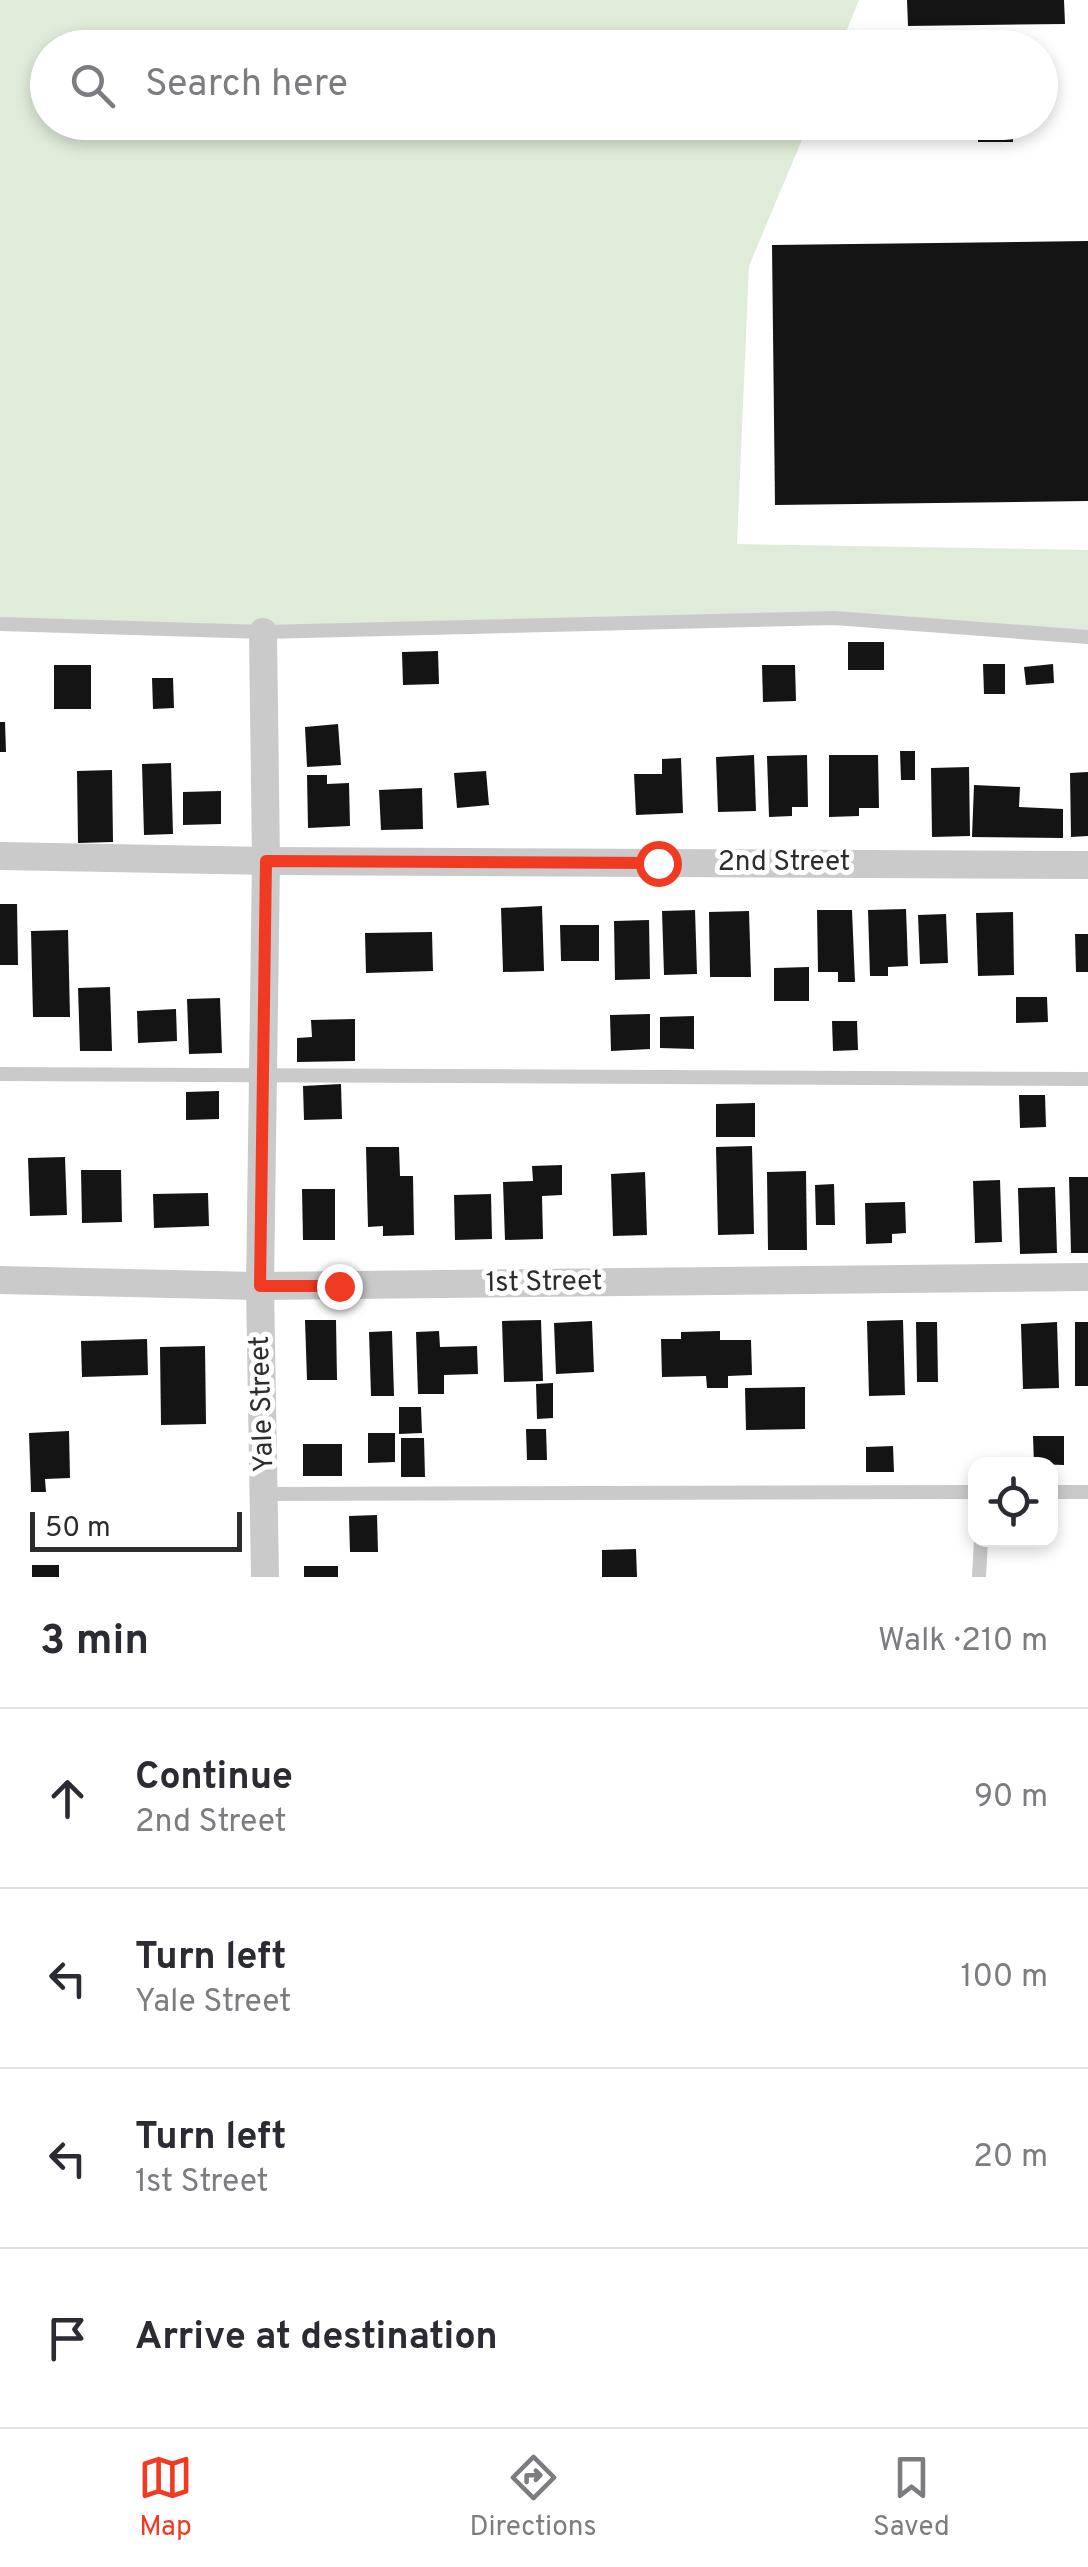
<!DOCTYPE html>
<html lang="en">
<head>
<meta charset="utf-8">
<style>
	:root { --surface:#fff; --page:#f2f2f3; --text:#2b2b33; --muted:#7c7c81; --line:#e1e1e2; --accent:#f13a22 }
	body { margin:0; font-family:Overpass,sans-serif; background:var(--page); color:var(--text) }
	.controls { position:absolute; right:30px; bottom:30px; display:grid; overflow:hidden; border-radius:20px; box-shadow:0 5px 15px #0003 }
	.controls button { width:90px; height:90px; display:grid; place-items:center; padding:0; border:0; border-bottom:2px solid var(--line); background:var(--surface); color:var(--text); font:50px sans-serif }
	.scale { position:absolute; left:30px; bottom:25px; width:212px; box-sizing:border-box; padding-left:10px; border:5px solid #2d2d2d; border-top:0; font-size:28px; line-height:35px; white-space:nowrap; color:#2d2d2d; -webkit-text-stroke:8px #fff; paint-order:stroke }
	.stop { position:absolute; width:30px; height:30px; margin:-22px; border:8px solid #f13a22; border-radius:50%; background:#fff }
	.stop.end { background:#f13a22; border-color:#fff; box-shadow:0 2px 10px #0008 }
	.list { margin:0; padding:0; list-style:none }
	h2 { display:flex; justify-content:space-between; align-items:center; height:130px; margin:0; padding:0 40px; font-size:42px }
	h2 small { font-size:32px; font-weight:400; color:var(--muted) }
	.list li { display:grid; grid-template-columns:65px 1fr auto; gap:30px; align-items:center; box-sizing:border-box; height:180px; padding:0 40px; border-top:2px solid var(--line) }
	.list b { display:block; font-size:38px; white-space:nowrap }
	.list p { margin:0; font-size:32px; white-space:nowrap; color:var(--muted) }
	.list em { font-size:32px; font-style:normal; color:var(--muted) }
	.icon { flex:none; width:55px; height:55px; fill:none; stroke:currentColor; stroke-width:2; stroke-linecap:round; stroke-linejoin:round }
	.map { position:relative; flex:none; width:1088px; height:1577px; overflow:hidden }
	.search { position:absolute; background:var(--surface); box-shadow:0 5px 15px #0003; left:30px; right:30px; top:30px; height:110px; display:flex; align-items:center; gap:25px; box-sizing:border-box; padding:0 35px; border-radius:55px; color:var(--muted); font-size:38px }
	.sheet { height:850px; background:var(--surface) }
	nav { display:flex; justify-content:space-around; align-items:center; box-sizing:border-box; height:140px; border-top:2px solid var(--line); background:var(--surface); font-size:28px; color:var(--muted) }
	nav a { display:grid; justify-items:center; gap:5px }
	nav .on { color:var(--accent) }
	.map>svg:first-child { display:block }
	.green { fill:#dfecd9 }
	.building { fill:#141414 }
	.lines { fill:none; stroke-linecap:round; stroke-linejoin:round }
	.lane { stroke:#cacaca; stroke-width:14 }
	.street { stroke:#cacaca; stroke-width:28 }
	.route { stroke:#f13a22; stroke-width:12 }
	.labels { text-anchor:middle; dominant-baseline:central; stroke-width:10; stroke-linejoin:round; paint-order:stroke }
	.street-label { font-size:28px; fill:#2d2d2d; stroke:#fff }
</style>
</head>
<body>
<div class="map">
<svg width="1088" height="1577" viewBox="0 0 1088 1577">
	<rect width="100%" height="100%" fill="#fff"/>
	<path class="green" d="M0 0H859L840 47 48 48V122L809 123 749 266 737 544 1088 550V637L834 618 263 632 0 624Z"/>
	<g class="building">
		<path d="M907 0H1064L1065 24 908 26Z"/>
		<rect x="978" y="122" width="35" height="20"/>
		<path d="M1088 241V501L775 505 772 245Z"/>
		<rect x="848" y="642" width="36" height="28"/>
		<path d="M438 651 439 684 403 685 402 652Z"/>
		<path d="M983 664H1005V694H984Z"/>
		<path d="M1053 664 1054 683 1026 685 1024 667Z"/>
		<rect x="54" y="665" width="37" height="44"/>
		<path d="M762 665H795L796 701 763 702Z"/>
		<path d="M152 678H173L174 708 153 709Z"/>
		<path d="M0 722H5L6 752H0Z"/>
		<path d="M338 724 341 765 307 767 305 727Z"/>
		<path d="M900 751H915V780H901Z"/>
		<path d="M754 755 756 811 718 812 716 757Z"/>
		<path d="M807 755 808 807H792V816L769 817 767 756Z"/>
		<path d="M829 755H878L879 808H859V816L829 817Z"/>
		<path d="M681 758 683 813 636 815 634 774H662V759Z"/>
		<path d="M171 763 173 834 144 835 142 764Z"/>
		<path d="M969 767 970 836 932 837 931 768Z"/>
		<path d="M112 770 113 842 78 843 77 771Z"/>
		<path d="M486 771 489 805 457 808 454 773Z"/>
		<path d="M1088 772V836L1071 837 1070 773Z"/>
		<path d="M307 775H327V784L349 783 350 826 308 828Z"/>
		<path d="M974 785 1020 787 1019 807 1063 809V838L972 837Z"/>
		<path d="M422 788 423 829 381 830 379 790Z"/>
		<path d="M221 791V824L183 825V792Z"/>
		<path d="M0 904H17L18 965H0Z"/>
		<path d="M542 906 544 971 503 972 501 908Z"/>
		<path d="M906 909 908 966 888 967V976H870L868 910Z"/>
		<path d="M695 910 697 974 664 975 662 911Z"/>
		<path d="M817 910H852L855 982H838V972H818Z"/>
		<path d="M749 911 751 977H710L709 912Z"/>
		<path d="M1013 912 1014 975 978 976 976 913Z"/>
		<path d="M946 914 948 963 920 964 918 915Z"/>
		<path d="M649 920 650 979 615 980 614 921Z"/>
		<path d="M560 925H599V961H561Z"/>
		<path d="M68 930 70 1017H33L31 931Z"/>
		<path d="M432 932 433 971 366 973 365 933Z"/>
		<path d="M1075 934H1088V972H1076Z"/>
		<path d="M809 967V1001H774V968Z"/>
		<path d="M110 987 112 1051H80L78 988Z"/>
		<path d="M1016 997H1047L1048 1022 1016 1023Z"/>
		<path d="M220 998 222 1053 189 1054 187 999Z"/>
		<path d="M176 1009 177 1041 138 1043 137 1011Z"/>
		<path d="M650 1014V1049L611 1051 610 1015Z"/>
		<path d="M694 1016V1049L660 1048V1017Z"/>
		<path d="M355 1019V1061L297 1062V1038L312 1037 311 1020Z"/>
		<path d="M832 1021H857L858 1050 833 1051Z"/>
		<path d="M341 1084 342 1119 304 1120 303 1086Z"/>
		<path d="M219 1091V1119L186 1120V1092Z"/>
		<path d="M1019 1095H1045L1046 1127 1020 1128Z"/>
		<path d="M755 1103V1137H716V1104Z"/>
		<path d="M752 1146 754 1234 718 1235 716 1147Z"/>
		<path d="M366 1147H399L400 1176H413L414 1235 383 1236V1226L368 1227Z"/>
		<path d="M65 1157 67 1215 30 1216 28 1158Z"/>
		<path d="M562 1165V1195L542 1196 543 1239 505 1240 503 1182 533 1181 532 1166Z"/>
		<path d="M81 1170H121L122 1222 82 1223Z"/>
		<path d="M806 1171 807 1250H768L767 1172Z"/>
		<path d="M645 1172 647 1235 613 1236 611 1174Z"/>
		<path d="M1069 1177H1088V1253H1071Z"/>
		<path d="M1000 1180 1002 1242 975 1243 973 1181Z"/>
		<path d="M834 1184 835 1225H816L815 1185Z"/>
		<path d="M1055 1187 1057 1253 1020 1254 1018 1188Z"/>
		<path d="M302 1189H335V1240H303Z"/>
		<path d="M208 1193 209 1226 154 1228 153 1194Z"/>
		<path d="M491 1194 492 1239 455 1240 454 1195Z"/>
		<path d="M905 1202 906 1233 892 1234V1243L866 1244 865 1203Z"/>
		<path d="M305 1320H336L337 1380H307Z"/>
		<path d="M541 1320 543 1381 504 1382 502 1321Z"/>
		<path d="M903 1320 905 1395 869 1396 867 1321Z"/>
		<path d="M592 1321 594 1372 556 1374 554 1323Z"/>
		<path d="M916 1322H937L938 1382H917Z"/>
		<path d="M1057 1322 1059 1388 1023 1389 1021 1324Z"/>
		<rect x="1075" y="1322" width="13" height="64"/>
		<path d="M392 1331 394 1396H371L369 1332Z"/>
		<path d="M439 1331 440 1347 477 1346 478 1374 444 1375V1394H418L416 1332Z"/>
		<path d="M720 1331V1340H751L752 1375 728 1376V1388H707L706 1376 662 1377 661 1339H681V1332Z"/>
		<path d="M147 1339 148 1375 82 1377 81 1341Z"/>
		<path d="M205 1346 206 1424 161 1425 160 1347Z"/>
		<path d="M553 1383V1418L537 1419 536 1384Z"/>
		<path d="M805 1387V1429L746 1430 745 1388Z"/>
		<path d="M399 1407H421L422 1433 399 1434Z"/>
		<path d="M526 1429H546L547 1460H527Z"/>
		<path d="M69 1431 70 1478 45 1479 46 1492H31L29 1433Z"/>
		<path d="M368 1433H395V1462L368 1463Z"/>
		<path d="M1033 1436H1064V1465L1034 1464Z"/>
		<path d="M401 1438H424L425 1477H401Z"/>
		<rect x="303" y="1444" width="39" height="32"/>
		<path d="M893 1446 894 1472H866V1447Z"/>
		<path d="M377 1515 378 1552H350L349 1516Z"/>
		<path d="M636 1549 637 1577H602V1550Z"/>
		<rect x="32" y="1565" width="27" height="12"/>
		<rect x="304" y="1566" width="34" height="11"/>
	</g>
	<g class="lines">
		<g class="lane">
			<path d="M0 624 263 632 834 618 1088 637"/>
			<path d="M0 1074 1088 1079"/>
			<path d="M1050 1492H1088"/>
			<path d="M266 1494 976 1492"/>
			<path d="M979 1577 981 1540"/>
		</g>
		<g class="street">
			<path d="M263 632 266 861 260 1286 265 1577"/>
			<path d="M0 856 266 861 1088 865"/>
			<path d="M0 1280 260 1286 1088 1277"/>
		</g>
	</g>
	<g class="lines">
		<path class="route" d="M339 1286H260L266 861 658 863"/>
	</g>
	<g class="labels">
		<g class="street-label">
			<text x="784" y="863">2nd Street</text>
			<text transform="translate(544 1283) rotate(-1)">1st Street</text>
			<text transform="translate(263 1404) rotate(-92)">Yale Street</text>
		</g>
	</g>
</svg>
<div class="controls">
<button><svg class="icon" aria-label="locate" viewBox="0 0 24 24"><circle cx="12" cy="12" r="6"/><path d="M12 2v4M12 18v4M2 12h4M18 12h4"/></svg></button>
</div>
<div class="scale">50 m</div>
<div class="stop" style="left:658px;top:863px"></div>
<div class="stop end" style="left:339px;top:1286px"></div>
<div class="search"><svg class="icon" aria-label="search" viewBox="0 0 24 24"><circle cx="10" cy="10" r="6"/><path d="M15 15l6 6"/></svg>Search here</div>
</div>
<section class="sheet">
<h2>3 min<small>Walk · 210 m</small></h2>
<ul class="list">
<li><svg class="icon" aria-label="ahead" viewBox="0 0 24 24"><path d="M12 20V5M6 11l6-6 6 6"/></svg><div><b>Continue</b><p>2nd Street</p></div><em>90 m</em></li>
<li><svg class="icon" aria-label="left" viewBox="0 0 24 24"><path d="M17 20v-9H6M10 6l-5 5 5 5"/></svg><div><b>Turn left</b><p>Yale Street</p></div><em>100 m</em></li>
<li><svg class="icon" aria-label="left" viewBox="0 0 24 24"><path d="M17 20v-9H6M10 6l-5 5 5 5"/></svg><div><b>Turn left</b><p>1st Street</p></div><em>20 m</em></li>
<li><svg class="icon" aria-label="arrive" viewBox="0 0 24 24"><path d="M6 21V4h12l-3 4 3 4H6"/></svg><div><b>Arrive at destination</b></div></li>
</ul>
</section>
<nav>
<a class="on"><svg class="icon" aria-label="map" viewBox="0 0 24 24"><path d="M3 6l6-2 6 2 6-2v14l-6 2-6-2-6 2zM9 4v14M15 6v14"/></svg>Map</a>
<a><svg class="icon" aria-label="directions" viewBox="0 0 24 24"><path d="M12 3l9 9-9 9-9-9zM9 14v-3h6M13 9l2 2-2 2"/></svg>Directions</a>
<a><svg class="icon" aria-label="saved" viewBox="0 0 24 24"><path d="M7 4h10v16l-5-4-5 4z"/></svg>Saved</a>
</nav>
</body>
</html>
